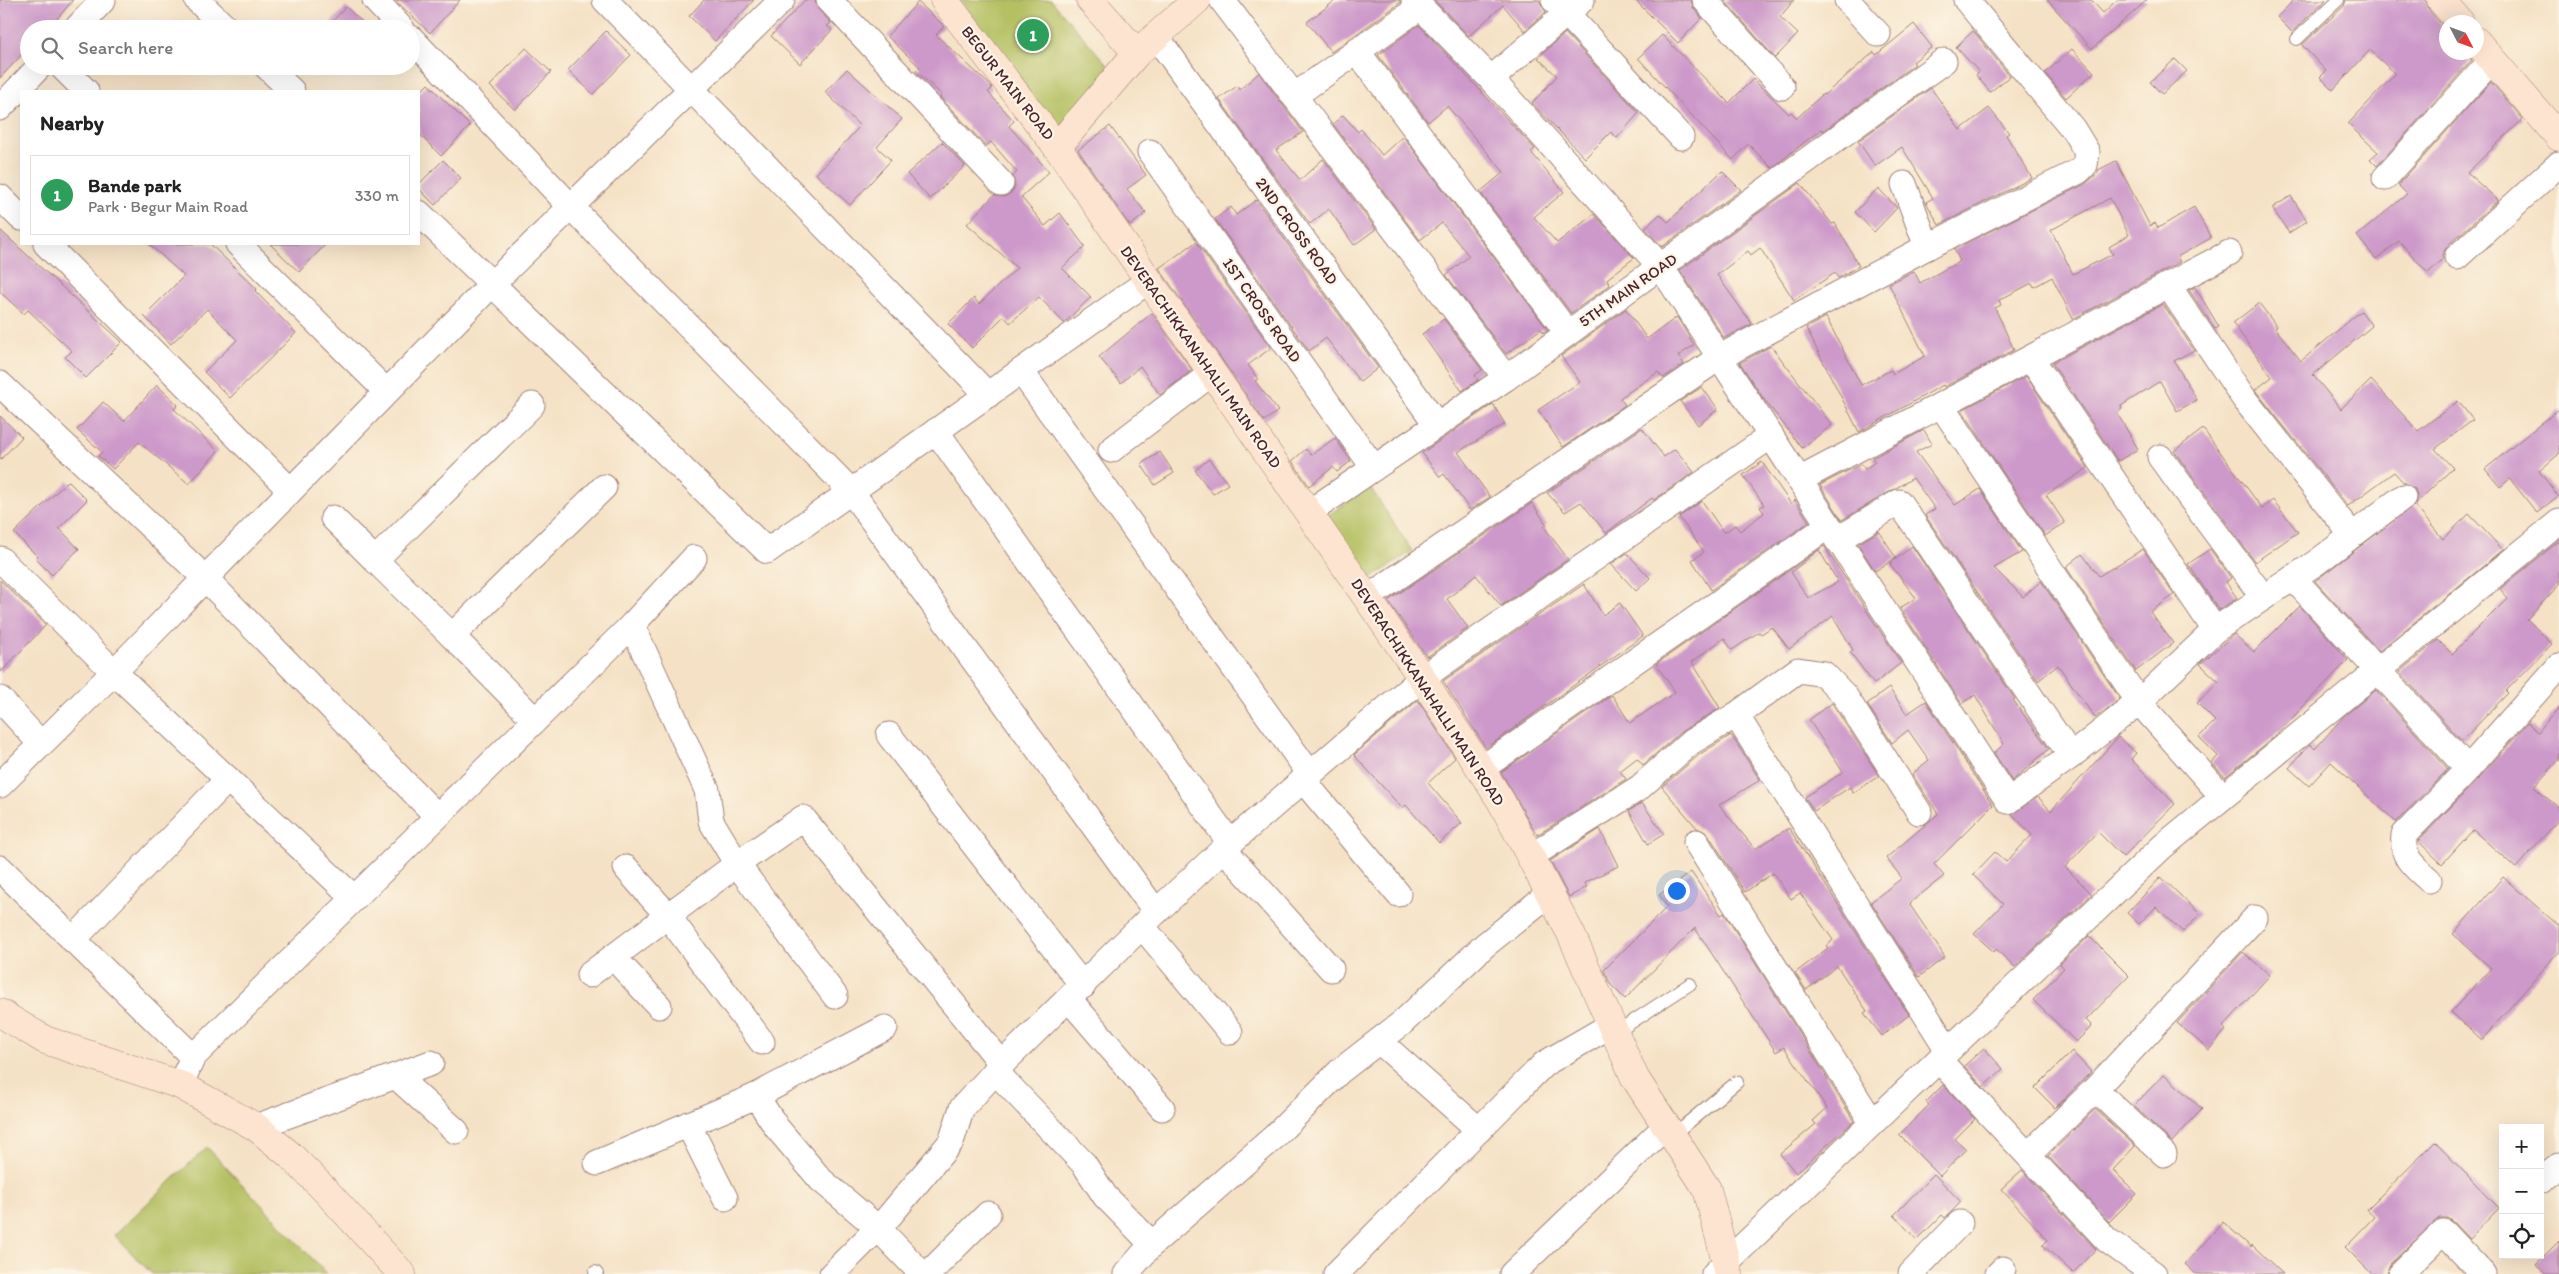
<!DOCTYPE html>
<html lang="en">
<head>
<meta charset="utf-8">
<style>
	:root { --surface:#fff; --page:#f6f6f6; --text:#222; --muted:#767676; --line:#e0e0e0; --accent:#d1495b }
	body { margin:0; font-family:Itim,sans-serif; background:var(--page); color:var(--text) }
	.controls { position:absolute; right:15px; bottom:15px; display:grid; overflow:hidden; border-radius:0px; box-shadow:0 5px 20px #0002 }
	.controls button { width:45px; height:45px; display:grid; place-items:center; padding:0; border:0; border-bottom:1px solid var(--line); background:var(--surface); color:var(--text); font:25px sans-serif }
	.compass { position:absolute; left:2439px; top:15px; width:45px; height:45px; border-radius:50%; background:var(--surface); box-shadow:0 5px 20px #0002; rotate:132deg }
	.you { position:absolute; left:1676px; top:890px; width:18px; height:18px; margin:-12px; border:4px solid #fff; border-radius:50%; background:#1a73e8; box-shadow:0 0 0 8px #1a73e833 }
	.badge { display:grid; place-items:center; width:32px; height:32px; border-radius:50%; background:var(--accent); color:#fff; font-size:16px; font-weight:700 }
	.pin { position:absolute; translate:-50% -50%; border:2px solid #fff; box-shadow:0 1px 5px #0006 }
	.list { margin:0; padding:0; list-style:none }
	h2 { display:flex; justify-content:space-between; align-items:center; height:65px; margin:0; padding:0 20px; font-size:21px }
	h2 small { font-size:16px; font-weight:400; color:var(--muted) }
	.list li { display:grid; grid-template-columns:32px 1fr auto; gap:15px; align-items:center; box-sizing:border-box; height:80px; margin:0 10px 10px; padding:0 10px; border:1px solid var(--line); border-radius:0px }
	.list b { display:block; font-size:19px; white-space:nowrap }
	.list p { margin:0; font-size:16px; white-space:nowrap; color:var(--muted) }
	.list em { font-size:16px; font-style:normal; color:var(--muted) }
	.icon { flex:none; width:28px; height:28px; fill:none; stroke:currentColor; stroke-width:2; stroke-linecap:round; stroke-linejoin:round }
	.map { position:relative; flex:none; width:2559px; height:1274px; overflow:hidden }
	.search { position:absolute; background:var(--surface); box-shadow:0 5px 20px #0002; left:20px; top:20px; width:400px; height:55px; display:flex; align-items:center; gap:12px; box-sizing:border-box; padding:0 18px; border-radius:28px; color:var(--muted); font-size:19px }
	.panel { position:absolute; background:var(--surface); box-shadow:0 5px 20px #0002; left:20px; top:90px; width:400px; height:155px; border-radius:0px }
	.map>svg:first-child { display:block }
	.green { fill:#b4c062; stroke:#7f7046 }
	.building { fill:#cd99ca; fill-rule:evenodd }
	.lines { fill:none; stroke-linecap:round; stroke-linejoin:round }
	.lane-casing { stroke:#a08078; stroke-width:14 }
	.street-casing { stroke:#a08078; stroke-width:27 }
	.secondary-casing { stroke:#a08078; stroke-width:29 }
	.lane { stroke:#fff; stroke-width:12 }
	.street { stroke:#fff; stroke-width:25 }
	.secondary { stroke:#fde4d0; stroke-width:28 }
	.labels { text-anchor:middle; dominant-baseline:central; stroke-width:4.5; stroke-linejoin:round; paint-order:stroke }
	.street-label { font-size:16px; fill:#4a1f2b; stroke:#fcf5e5 }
</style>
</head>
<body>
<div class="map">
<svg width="2559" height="1274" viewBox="0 0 2559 1274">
	<rect width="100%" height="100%" fill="#fcf5e5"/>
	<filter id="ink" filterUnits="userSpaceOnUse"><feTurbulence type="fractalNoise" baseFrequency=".02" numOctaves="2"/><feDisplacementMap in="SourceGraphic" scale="10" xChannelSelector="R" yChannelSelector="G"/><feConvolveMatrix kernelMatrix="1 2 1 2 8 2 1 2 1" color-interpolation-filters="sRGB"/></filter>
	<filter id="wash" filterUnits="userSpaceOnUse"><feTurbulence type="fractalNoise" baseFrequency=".0096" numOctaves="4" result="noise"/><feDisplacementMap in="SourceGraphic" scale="20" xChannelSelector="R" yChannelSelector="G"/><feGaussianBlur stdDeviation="1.12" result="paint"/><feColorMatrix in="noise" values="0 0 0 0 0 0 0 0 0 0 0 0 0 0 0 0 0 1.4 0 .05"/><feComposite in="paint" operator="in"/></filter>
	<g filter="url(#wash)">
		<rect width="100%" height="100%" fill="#f5e2c6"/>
		<g class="green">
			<path d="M960 0H1051L1111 69 1057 132Z"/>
			<path d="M1370 487 1412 551 1369 580 1327 516Z"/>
			<path d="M207 1147 327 1274H152L114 1235Z"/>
		</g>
		<g id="blocks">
			<g class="building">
				<path d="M0 0H73L48 29H29V47L0 78Z"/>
				<path d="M395 0H460L430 33Z"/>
				<path d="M704 0H754L715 41 689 16Z"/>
				<path d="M805 0H815L818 9 831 23 827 26 832 30 800 64 771 36Z"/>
				<path d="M1336 0H1400V3L1331 52 1307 22Z"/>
				<path d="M1434 0H1539L1546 12 1525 31 1503 5 1469 36Z"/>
				<path d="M1635 0H1691L1694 9 1702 18 1678 43Z"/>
				<path d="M1724 0H1794L1780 17 1798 34 1775 58Z"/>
				<path d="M2047 0H2091L2103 13 2117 0H2147L2092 49Z"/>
				<path d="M2294 0H2326L2292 32 2277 17Z"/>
				<path d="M2346 0H2426L2429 10 2446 30V52H2465L2472 60 2377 166 2370 159 2378 152 2348 124 2395 74 2370 50 2333 90 2320 77 2326 71 2302 45 2344 6Z"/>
				<path d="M918 2 944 26 936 35 991 86 992 89 988 92 1014 121 1009 126 1049 172 1021 197 1045 226 1060 213 1085 247 1062 268 1091 297 1064 323 1039 297 1010 323 1004 316 972 348 948 324 974 298 979 304 1017 268 967 224 994 195 1004 197 1011 193 1015 187 1013 176 1017 172 991 142 986 146 940 97 942 95 916 71 920 67 887 36Z"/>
				<path d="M346 7 370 29H325Z"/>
				<path d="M1914 24 1932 47 1913 62 1915 64 1823 131 1821 129 1772 168 1748 144 1733 160 1638 58 1662 35 1729 103 1753 79 1789 114 1791 112 1797 118 1823 94 1824 95 1874 52 1876 55Z"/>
				<path d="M1419 25 1535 149 1531 152 1564 192 1534 217 1557 243 1594 214 1634 258 1607 279 1610 285 1571 313 1480 192 1504 172 1447 106 1428 122 1378 55Z"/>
				<path d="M606 31 631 55 593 94 568 70Z"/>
				<path d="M1973 31 2010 76 1990 92 1976 75 1979 72 1956 47Z"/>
				<path d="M1565 33 1639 113 1617 138 1611 132 1585 158 1532 103 1557 76 1538 58Z"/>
				<path d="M526 48 551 72 515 110 490 86Z"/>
				<path d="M2072 49 2094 72 2066 98 2045 73Z"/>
				<path d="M2175 59 2187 71 2162 94 2150 82Z"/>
				<path d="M847 69 902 119 877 147 891 160 850 205 816 174 860 126 825 92Z"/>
				<path d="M1259 73 1303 132 1276 150 1300 180 1323 159 1376 229 1354 245 1329 209 1310 224 1219 99 1237 86 1239 90Z"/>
				<path d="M2491 82 2523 119 2467 173 2498 200 2447 246 2442 255 2443 259 2428 273 2399 241 2376 259 2357 236 2407 194 2398 185Z"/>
				<path d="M428 84 470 126 441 156 419 134V93Z"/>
				<path d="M1931 88 1960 130 1989 108 2009 133 2006 135 2032 178 1939 225 1926 202 1933 198 1902 147 1875 166 1858 141Z"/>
				<path d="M1343 115 1358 132 1361 129 1382 155 1403 136 1548 330 1544 333 1541 329 1506 354 1446 275 1469 256 1442 223 1420 240 1333 124Z"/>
				<path d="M1110 126 1146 175 1127 189 1146 213 1130 226 1078 150Z"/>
				<path d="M942 142 965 166 930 199 907 174Z"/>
				<path d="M443 160 461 178 435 205 419 189V184Z"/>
				<path d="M2116 161 2150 226 2155 223 2158 228 2194 207 2211 238 2177 257 2180 262 2073 319 2052 277 2034 287 2032 283 1999 300 2001 305 1995 308 2014 350 1944 387 1943 385 1859 432 1806 328 1826 317 1861 385 1891 370 1893 374 1925 356 1889 284 1914 271 1920 283 1960 261 1954 249 2085 184 2098 173V170ZM2110 198 2129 235 2109 247 2113 254 2073 274 2051 230Z"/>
				<path d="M1722 171 1741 190 1662 247 1645 228 1660 214 1668 222Z"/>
				<path d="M1800 183 1832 224 1835 223 1859 266 1838 278 1835 273 1794 300 1760 248 1751 255 1748 251 1717 275 1752 324 1724 338 1680 270Z"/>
				<path d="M1878 188 1897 208 1874 232 1855 212Z"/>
				<path d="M2291 196 2307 221 2289 233 2272 208Z"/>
				<path d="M1256 200 1378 368 1360 382 1326 338 1309 351 1215 219 1231 207 1236 215Z"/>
				<path d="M0 230 122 342 86 378 65 357 72 351 28 310 24 314 0 292Z"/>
				<path d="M1196 242 1271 348 1248 365 1258 379 1255 381 1278 411 1264 421 1159 268Z"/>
				<path d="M149 244H210L257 289 255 291 296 333 230 398 204 372 237 340 207 309 171 344 144 316 184 276Z"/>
				<path d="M270 244H326L299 272Z"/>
				<path d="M2195 287 2219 327 2215 329 2189 290Z"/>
				<path d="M2259 303 2277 327 2275 328 2301 361 2361 311 2372 326 2313 375 2341 409 2371 380 2418 431 2458 401 2473 420 2435 449 2453 468 2415 504 2417 496 2415 489 2404 483 2394 472 2348 506 2255 390 2272 377 2233 323Z"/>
				<path d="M2163 304 2194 350 2174 361 2197 400 2177 411 2160 381 2121 406 2122 409 2117 413 2138 449 2118 461 2052 363Z"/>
				<path d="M1626 309 1647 339 1677 317 1694 345 1678 356 1684 364 1663 378 1658 372 1620 398 1625 405 1563 447 1538 410 1580 382 1561 356Z"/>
				<path d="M1152 313 1192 370 1160 395 1140 366 1121 383 1099 357Z"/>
				<path d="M1444 319 1482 370 1475 375 1478 380 1462 391 1422 334Z"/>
				<path d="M1771 346 1832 425 1802 448 1763 398 1740 363Z"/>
				<path d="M2026 376 2088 468 2046 495 2065 523 2045 536 1962 410Z"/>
				<path d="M157 385 178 405 174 409 218 451 189 484 139 442 113 469 98 456 102 452 77 430 103 402 124 421Z"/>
				<path d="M1702 387 1718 409 1698 425 1680 401Z"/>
				<path d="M1493 404 1505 424 1458 452 1490 497 1470 510 1444 474 1440 477 1422 453Z"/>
				<path d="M2559 409V454L2539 471 2558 496 2537 513 2510 479 2500 487 2485 469Z"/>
				<path d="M0 416 22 437 0 460Z"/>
				<path d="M1642 428 1664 457 1675 449 1694 472 1654 500 1652 498 1606 533 1581 502 1565 512 1547 493Z"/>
				<path d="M2203 429 2262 508 2273 500 2298 532 2255 562 2174 451Z"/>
				<path d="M1924 430 1932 444 1916 452 1955 505 1980 489 2022 552 1994 568 2023 597 2041 581 2120 699 2095 718 2058 665 2038 681 1925 515 1935 509 1913 478 1842 520 1820 485 1861 464 1865 469 1875 462 1872 458Z"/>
				<path d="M1335 438 1351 461 1337 472 1333 467 1309 486 1292 461 1306 449 1311 455Z"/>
				<path d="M1160 452 1174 473 1155 485 1141 464Z"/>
				<path d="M1209 459 1228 484 1213 494 1195 470Z"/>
				<path d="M1762 462 1791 504 1795 500 1809 522 1711 590 1692 560 1704 552 1679 517 1702 501 1724 533 1735 525 1740 531 1764 513 1760 507 1764 505 1743 475Z"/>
				<path d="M68 481 87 500 59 528 79 549 52 575 36 559 38 557 14 533Z"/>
				<path d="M1532 503 1547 525 1544 527 1568 559 1501 606 1476 575 1447 599 1468 628 1427 657 1388 601Z"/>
				<path d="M2414 505 2443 539 2469 514 2503 550 2379 651 2315 581Z"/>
				<path d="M1879 531 1896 558 1875 571 1858 544Z"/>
				<path d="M2559 541V585L2527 619 2552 644 2506 691 2508 693 2462 741 2399 672 2438 640 2452 654 2508 598 2500 589Z"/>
				<path d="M1824 546 1901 663 1874 684 1850 652 1853 650 1833 616 1789 649 1772 627 1761 634 1759 632 1732 650 1724 638 1692 662 1720 708 1682 731 1643 765 1637 758 1620 771 1626 779 1537 835 1501 772 1612 695 1630 723 1675 692 1656 664ZM1819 550 1838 582 1808 598 1791 572Z"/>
				<path d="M1912 546 2015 699 2013 700 2049 749 2012 781 1994 753 2004 744 1975 695 1962 704 1900 608 1916 598 1890 564Z"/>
				<path d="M2143 549 2174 595 2150 612 2173 643 2136 671 2066 567 2082 554 2099 576Z"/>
				<path d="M2210 549 2231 578 2226 582 2237 598 2219 610 2188 564Z"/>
				<path d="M1627 553 1650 578 1636 591 1611 564Z"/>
				<path d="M0 580 46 625 0 673Z"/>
				<path d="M1584 584 1603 615 1620 603 1643 636 1486 748 1443 681Z"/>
				<path d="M2300 606 2348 660 2272 739 2225 777 2212 763 2218 756 2199 737 2215 721 2197 703 2219 682 2200 664 2234 634 2254 652Z"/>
				<path d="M1889 688 1907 714 1926 701 1993 805 1934 864 1944 876 1911 902 1910 905 1945 957 1919 977 1871 902 1902 878 1886 858 1938 814 1912 774 1929 760 1908 730 1892 743 1867 704Z"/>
				<path d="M2376 690 2448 769 2396 822 2331 762 2309 786 2289 768 2310 744 2315 749 2343 717Z"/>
				<path d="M1418 700 1455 758 1428 783 1462 823 1439 843 1406 805 1402 808 1354 755Z"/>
				<path d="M1832 703 1879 776 1853 793 1850 787 1814 811 1805 797 1843 772 1809 720Z"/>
				<path d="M2559 707V760L2534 787 2559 808V819L2516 868 2473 830 2442 864 2418 841 2478 779 2528 723 2538 732Z"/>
				<path d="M1731 735 1760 780 1719 805 1755 849 1789 828 1909 1015 1882 1036 1864 1013 1867 1011 1837 966 1806 990 1795 973 1828 948 1826 946 1833 940 1800 893 1791 899 1773 873 1745 892 1708 834 1697 828 1662 787 1700 754Z"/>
				<path d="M2118 737 2136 753 2131 759 2175 804 2123 857 2098 832 2065 867 2092 894 2015 967 1996 949 1994 952 1974 934 2003 904 1973 875 1995 852 2006 862 2032 835 2012 814 2038 797 2051 811Z"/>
				<path d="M1642 803 1664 834 1648 844 1629 811Z"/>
				<path d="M1600 829 1618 866 1584 883 1587 887 1569 897 1550 861Z"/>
				<path d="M1691 872 1721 915 1724 913 1854 1121 1796 1173 1780 1154 1816 1124 1813 1121 1827 1108 1784 1047 1776 1052 1695 928 1625 999 1611 985 1604 970 1667 907 1659 895Z"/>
				<path d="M2161 877 2200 914 2183 932 2156 907 2139 924 2127 913Z"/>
				<path d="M2503 877 2559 926V951L2482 1040 2451 1012 2491 968 2453 934Z"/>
				<path d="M2089 936 2129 976 2086 1020 2092 1026 2076 1042 2033 1000 2064 968 2060 964Z"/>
				<path d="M2243 952 2270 975 2223 1027 2226 1030 2209 1050 2177 1023Z"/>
				<path d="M1984 1048 2003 1069 1983 1087 1964 1066Z"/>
				<path d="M2072 1051 2091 1072 2055 1108 2035 1088Z"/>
				<path d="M2164 1074 2202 1109 2172 1142 2134 1106Z"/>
				<path d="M1943 1085 1975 1119 1955 1139 1966 1149 1940 1176 1899 1135 1929 1105 1926 1102Z"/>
				<path d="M2095 1109 2135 1146 2113 1170 2137 1194 2109 1222 2048 1156Z"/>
				<path d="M2435 1142 2499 1208 2469 1239 2453 1222 2447 1218H2439L2390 1264 2386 1274H2372L2345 1247 2374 1217 2367 1209Z"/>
				<path d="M2022 1170 2096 1249 2073 1273 2043 1245 2048 1240 2001 1189Z"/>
				<path d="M1934 1174 1961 1202 1945 1218 1942 1215 1917 1240 1894 1215Z"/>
				<path d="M2223 1222 2251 1247 2252 1245 2283 1274H2196L2185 1264Z"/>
				<path d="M2559 1241V1274H2545L2536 1264Z"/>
			</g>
		</g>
	</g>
	<g filter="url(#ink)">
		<use href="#blocks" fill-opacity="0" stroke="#a08078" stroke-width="1"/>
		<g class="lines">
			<g class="lane-casing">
				<g id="lane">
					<path d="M2297 39 2338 0"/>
					<path d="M1615 1033 1690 984"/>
					<path d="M1672 1136 1737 1082"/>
					<path d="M595 1272 597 1274"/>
				</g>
			</g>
			<g class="street-casing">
				<g id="street">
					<path d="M197 0 227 29"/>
					<path d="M375 0 402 29"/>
					<path d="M605 0 988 395"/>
					<path d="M829 0 1001 183"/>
					<path d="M1222 0 1506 378"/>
					<path d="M1414 0 1491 79 1661 267 2008 801 2071 756 2139 702 2215 630 2317 562 2403 497"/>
					<path d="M1554 0 1681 137"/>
					<path d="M1705 0 1782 87"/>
					<path d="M1847 0 1878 34"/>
					<path d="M76 29 103 0"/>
					<path d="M1156 36 1437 425"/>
					<path d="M411 38 572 208 851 491 1156 912"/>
					<path d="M1357 51 1567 332"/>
					<path d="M61 66 86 91"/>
					<path d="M266 66 292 91"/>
					<path d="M1491 79 1582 0"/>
					<path d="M1294 96 1420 7"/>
					<path d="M0 108 40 66"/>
					<path d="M1150 152 1374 468"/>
					<path d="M2385 178 2492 60"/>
					<path d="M1904 184 1927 247"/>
					<path d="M0 197 21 218"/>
					<path d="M419 213 767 551 1148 281"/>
					<path d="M46 244 290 490"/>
					<path d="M238 244 386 391"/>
					<path d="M2457 257 2559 164"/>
					<path d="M2168 285 2245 400 2352 535"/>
					<path d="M2031 358 2215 630"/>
					<path d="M1021 371 1310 774"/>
					<path d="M0 384 205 578 437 816"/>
					<path d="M1941 405 2139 702 2223 797"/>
					<path d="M936 431 1230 843"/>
					<path d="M1111 450 1212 373"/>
					<path d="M2160 457 2263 597"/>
					<path d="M1799 480 2229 253"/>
					<path d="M1308 513 1506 378 1944 61"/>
					<path d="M333 518 375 560"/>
					<path d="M1837 540 1899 502 2071 756"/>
					<path d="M0 559 114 672 354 898"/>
					<path d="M2293 578 2468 769"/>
					<path d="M1367 598 1720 357 1927 247 2079 171 2085 165 2087 152 2073 129 1966 0"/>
					<path d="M632 625 707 790 711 821 737 864 835 996"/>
					<path d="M452 636 375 560 532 405"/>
					<path d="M0 699 41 744"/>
					<path d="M1736 715 1948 1050"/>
					<path d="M535 720 452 636 604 487"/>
					<path d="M889 735 1083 986"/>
					<path d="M1481 769 1828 526"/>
					<path d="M1303 780 1398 894"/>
					<path d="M0 785 114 672 492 284 782 0"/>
					<path d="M1696 842 1872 1122"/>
					<path d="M1224 849 1331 969"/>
					<path d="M1531 856 1639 788 1691 742 1736 715 1798 670 1824 674 1845 696 1919 812"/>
					<path d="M0 868 193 1057"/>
					<path d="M626 868 668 916 762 1042"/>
					<path d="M2429 880C2414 866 2401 858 2404 835L2468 769 2559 666"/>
					<path d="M1142 926 1230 1032"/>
					<path d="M73 940 228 779"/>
					<path d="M613 957 659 1006"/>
					<path d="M589 975 737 864 803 818 1002 1064"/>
					<path d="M1069 999 1162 1108"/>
					<path d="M1379 1041 1479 1130"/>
					<path d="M1939 1060 2107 1240 2154 1274"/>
					<path d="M995 1071 1084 1164 1105 1196 1152 1244 1273 1138 1340 1071 1402 1023 1485 945 1550 893"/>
					<path d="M397 1077 456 1131"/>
					<path d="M180 1085 193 1057 632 625 694 558"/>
					<path d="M2095 1089 2164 1154"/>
					<path d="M756 1096 777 1128 821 1180 878 1228 922 1274"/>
					<path d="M688 1124 725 1198"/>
					<path d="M256 1127 431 1063"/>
					<path d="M2028 1155 2095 1089 2255 918"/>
					<path d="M597 1163 756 1096 885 1028"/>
					<path d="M2540 1181 2559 1166"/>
					<path d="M832 1274 886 1220 951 1142 962 1108 1002 1064 1156 912 1230 843 1422 678 1771 436"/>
					<path d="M928 1274 988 1214"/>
					<path d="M1126 1274 1152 1244"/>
					<path d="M1336 1274 1544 1064 1611 1025"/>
					<path d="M1512 1274 1666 1126"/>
					<path d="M1714 1274 2162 847 2559 522"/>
					<path d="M1911 1274 1960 1223"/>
					<path d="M1998 1274 2003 1269"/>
					<path d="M2400 1274 2443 1232 2483 1274"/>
				</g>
			</g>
			<g class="secondary-casing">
				<g id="secondary">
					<path d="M944 0 1057 147 1422 678 1501 801 1571 934 1635 1078 1707 1189 1729 1274"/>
					<path d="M1090 0 1137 53"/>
					<path d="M2441 0 2460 22"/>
					<path d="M2476 41 2559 137"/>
					<path d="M1057 147 1137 53 1197 0"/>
					<path d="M0 1013 45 1040 180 1085 256 1127 290 1155 325 1190 402 1274"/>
				</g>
			</g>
			<use href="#lane" class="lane"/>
			<use href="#street" class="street"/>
			<use href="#secondary" class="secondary"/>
		</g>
	</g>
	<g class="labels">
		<g class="street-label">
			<text transform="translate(1008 83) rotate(52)">BEGUR MAIN ROAD</text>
			<text transform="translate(1297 231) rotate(54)">2ND CROSS ROAD</text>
			<text transform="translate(1628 290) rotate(-35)">5TH MAIN ROAD</text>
			<text transform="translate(1262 310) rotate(55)">1ST CROSS ROAD</text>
			<text transform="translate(1201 357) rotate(55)">DEVERACHIKKANAHALLI MAIN ROAD</text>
			<text transform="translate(1428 692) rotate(57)">DEVERACHIKKANAHALLI MAIN ROAD</text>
		</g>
	</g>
</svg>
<div class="controls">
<button>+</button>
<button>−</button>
<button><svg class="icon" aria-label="locate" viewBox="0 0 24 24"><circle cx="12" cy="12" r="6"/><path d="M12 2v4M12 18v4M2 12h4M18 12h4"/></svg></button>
</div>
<svg class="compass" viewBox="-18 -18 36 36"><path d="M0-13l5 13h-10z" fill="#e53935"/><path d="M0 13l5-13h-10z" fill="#767676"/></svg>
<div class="you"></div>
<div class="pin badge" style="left:1033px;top:35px;background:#2e9e5b">1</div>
<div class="search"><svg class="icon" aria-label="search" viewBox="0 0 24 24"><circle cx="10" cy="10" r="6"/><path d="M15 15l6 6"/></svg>Search here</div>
<section class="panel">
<h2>Nearby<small></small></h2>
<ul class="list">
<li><span class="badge" style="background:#2e9e5b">1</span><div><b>Bande park</b><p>Park · Begur Main Road</p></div><em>330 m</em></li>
</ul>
</section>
</div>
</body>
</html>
